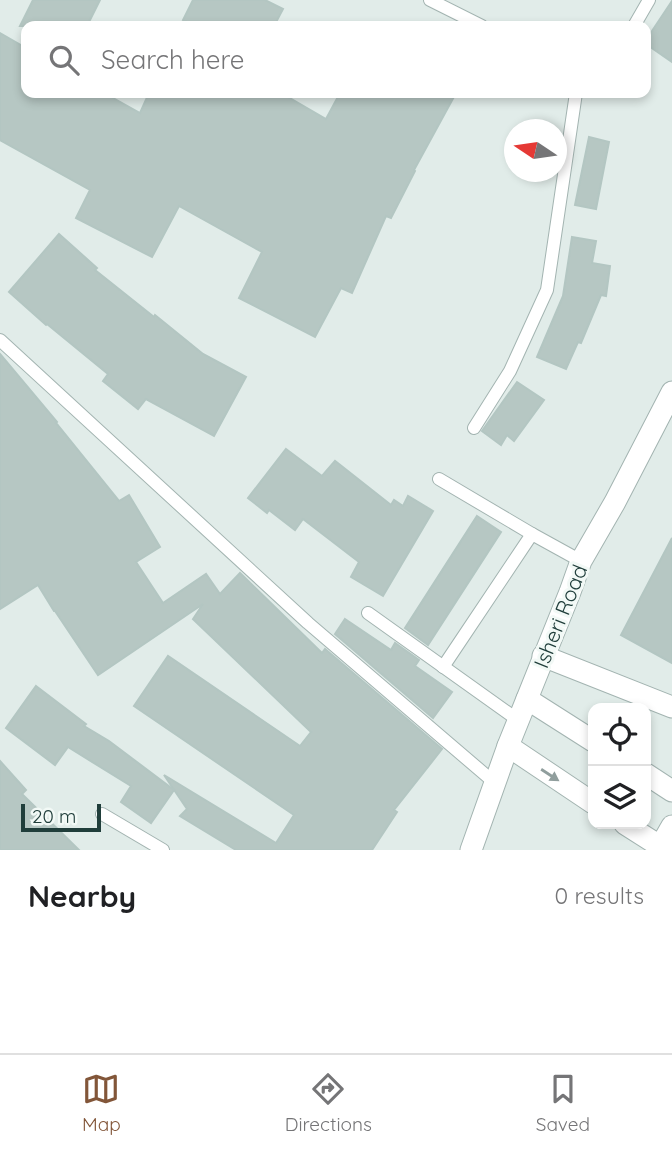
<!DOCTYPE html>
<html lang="en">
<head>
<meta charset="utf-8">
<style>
	:root { --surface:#fff; --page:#f6f6f6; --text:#202124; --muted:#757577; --line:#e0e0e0; --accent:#825639 }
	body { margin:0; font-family:Quicksand,sans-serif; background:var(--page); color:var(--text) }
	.controls { position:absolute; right:21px; bottom:21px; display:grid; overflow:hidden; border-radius:14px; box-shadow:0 4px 10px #0003 }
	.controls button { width:63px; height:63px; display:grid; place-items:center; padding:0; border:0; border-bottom:2px solid var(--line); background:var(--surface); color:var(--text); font:35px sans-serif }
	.compass { position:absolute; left:504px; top:119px; width:63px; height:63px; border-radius:50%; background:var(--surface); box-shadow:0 4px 10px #0003; rotate:283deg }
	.scale { position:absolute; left:21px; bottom:18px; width:80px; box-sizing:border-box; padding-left:7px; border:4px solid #203e3b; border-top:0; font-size:19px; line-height:24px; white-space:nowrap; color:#203e3b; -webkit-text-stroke:5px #f2f9f6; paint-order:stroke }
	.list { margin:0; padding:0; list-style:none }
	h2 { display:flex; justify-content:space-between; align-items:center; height:91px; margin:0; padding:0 28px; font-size:30px }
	h2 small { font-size:23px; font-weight:400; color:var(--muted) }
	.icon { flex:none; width:38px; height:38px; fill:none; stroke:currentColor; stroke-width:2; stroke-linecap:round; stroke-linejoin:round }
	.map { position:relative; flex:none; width:672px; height:850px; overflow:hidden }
	.search { position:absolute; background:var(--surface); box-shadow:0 4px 10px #0003; left:21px; right:21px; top:21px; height:77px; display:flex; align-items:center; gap:18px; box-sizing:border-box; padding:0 24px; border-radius:14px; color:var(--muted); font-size:26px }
	.sheet { height:203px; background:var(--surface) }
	nav { display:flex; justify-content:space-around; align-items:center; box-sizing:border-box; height:98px; border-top:2px solid var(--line); background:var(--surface); font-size:19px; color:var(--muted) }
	nav a { display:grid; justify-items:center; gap:4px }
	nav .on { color:var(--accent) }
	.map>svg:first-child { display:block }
	.building { fill:#b6c7c3; stroke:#b3c6c2; stroke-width:2 }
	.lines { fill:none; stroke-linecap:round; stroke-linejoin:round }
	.service-casing { stroke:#a3b4b1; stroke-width:14 }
	.minor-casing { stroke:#a3b4b1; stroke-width:23 }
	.tertiary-casing { stroke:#a3b4b1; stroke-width:23 }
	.service { stroke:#fff; stroke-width:12 }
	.minor { stroke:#fff; stroke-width:21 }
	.tertiary { stroke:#fff; stroke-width:21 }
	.oneway { fill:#909e9d }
	.labels { text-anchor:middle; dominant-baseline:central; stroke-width:6; stroke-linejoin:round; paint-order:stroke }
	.street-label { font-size:21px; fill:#203e3b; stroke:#f2f9f6 }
</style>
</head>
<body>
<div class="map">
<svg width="672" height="850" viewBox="0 0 672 850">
	<rect width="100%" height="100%" fill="#e1ece9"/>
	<g class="building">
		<path d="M33 0H100L87 26H20Z"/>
		<path d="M193 0H265L283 9 274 26H195L183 20Z"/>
		<path d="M672 1V62L646 44V40Z"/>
		<path d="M0 33 26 48V93H104L140 113 149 93H281L326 119 340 93H456L414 170 415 171 391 218 386 216 352 293 341 288 315 337 239 298 262 252 179 206 152 257 76 218 90 190 0 140Z"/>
		<path d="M589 137 609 142 596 209 575 205Z"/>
		<path d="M59 234 97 268 95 270 154 317 155 315 203 354 246 377 214 436 146 399 138 409 103 381 108 374 47 324 46 325 9 292Z"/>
		<path d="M572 237 596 241 592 263 610 266 606 296 601 295 581 343 578 342 566 369 537 357 563 296Z"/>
		<path d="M0 354 57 422 56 423 119 501 129 495 160 547 136 562 163 603 206 574 220 594 240 573 322 653 325 649 442 749 394 810 397 812 372 850H236L180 816 187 809 164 775 276 843 294 815 134 706 168 656 300 746 311 732 193 619 203 604 98 675 55 611H54L38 585 0 609Z"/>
		<path d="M517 382 544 400 514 441 507 435 501 445 482 431Z"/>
		<path d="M286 449 322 476 335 461 391 505 394 500 403 506 408 496 433 511 383 596 351 577 359 562 303 519 295 530 269 510 267 513 248 498Z"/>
		<path d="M477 516 501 532 428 645 405 628Z"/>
		<path d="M672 538V663L621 635Z"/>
		<path d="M345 619 391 650 395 643 419 660 415 666 452 692 433 718 335 634Z"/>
		<path d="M36 686 86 724 84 726 109 741 174 790 151 823 121 802 131 786 68 747 55 765 6 728Z"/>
		<path d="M0 761 26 790 22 794 79 850H0Z"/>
	</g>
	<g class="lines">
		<g class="service-casing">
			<g id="service">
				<path d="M430 0 482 26"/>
				<path d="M634 26 649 0"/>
				<path d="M0 340 308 623 495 783"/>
				<path d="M474 428 510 371 547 290 576 93"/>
				<path d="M439 479 532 534 443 667"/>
				<path d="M532 534 581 561"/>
				<path d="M368 613 518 720"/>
				<path d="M102 814 163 850"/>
			</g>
		</g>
		<g class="minor-casing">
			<g id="minor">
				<path d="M543 656 672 707"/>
				<path d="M527 699 593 741"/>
				<path d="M508 746 593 803"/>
				<path d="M646 774 672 791"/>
				<path d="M625 824 666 850"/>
				<path d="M660 847 672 826"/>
			</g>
		</g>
		<g class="tertiary-casing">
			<path id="tertiary" d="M471 850 508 746 570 592 581 561 615 502 672 392"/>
		</g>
		<use href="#service" class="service"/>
		<use href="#minor" class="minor"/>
		<use href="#tertiary" class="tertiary"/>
	</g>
	<defs><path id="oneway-solid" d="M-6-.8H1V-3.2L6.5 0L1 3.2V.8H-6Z" transform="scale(1.75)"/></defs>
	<use class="oneway" href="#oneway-solid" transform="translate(550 775) rotate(33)"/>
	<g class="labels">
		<g class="street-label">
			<text transform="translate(560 616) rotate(-68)">Isheri Road</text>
		</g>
	</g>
</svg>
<div class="controls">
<button><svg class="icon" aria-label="locate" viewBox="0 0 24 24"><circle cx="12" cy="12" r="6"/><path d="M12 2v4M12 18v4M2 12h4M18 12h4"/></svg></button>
<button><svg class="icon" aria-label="layers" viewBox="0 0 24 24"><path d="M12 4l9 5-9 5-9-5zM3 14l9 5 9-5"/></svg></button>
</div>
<svg class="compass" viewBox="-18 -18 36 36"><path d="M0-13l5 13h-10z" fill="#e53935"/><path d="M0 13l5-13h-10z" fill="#757577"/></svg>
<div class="scale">20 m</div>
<div class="search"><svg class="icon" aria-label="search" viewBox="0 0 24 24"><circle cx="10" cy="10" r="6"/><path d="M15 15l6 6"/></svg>Search here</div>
</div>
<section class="sheet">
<h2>Nearby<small>0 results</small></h2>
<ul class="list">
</ul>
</section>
<nav>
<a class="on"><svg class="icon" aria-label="map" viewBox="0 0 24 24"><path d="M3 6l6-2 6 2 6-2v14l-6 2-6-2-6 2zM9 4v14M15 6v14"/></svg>Map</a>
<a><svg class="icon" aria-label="directions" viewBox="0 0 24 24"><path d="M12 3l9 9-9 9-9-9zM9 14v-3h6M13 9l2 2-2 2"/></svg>Directions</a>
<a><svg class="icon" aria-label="saved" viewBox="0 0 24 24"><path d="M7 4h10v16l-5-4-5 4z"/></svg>Saved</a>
</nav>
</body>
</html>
